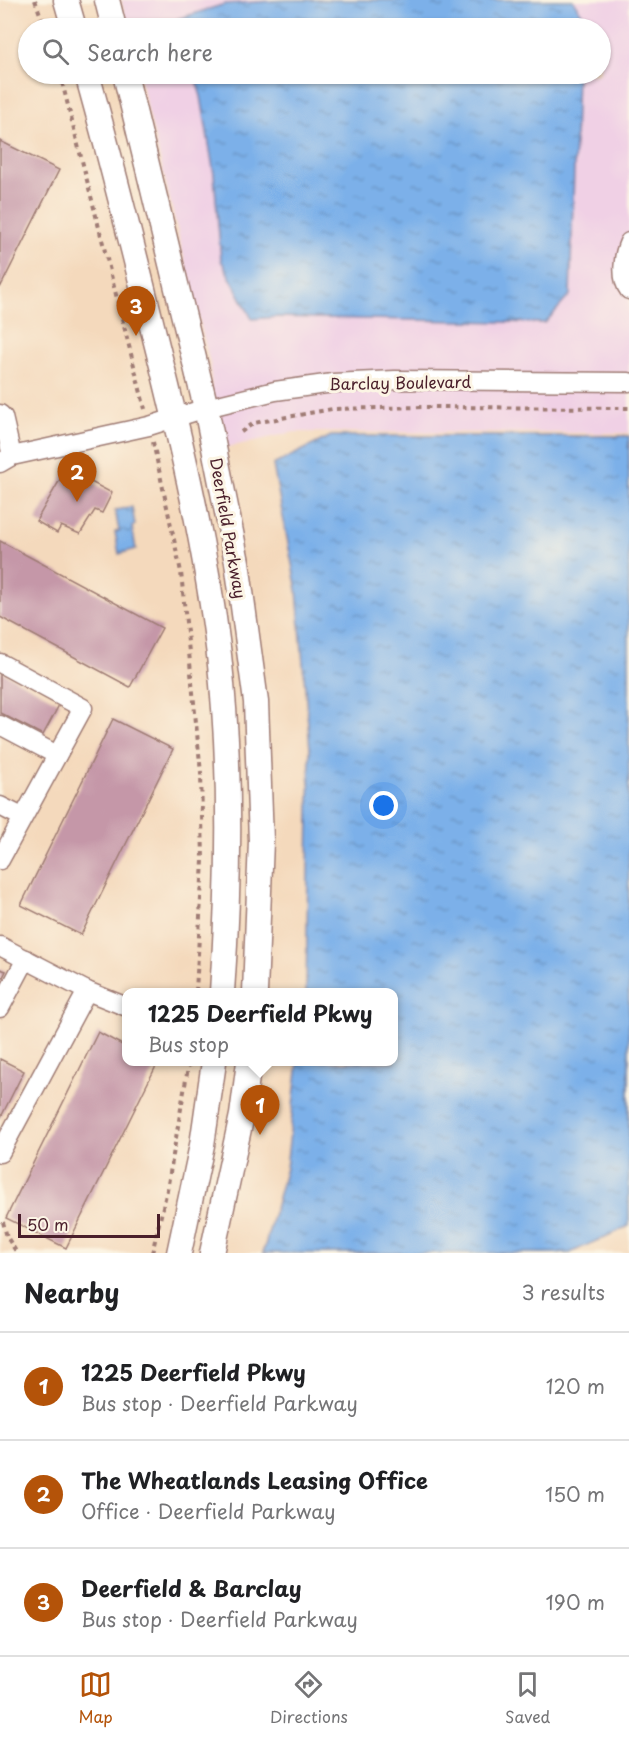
<!DOCTYPE html>
<html lang="en">
<head>
<meta charset="utf-8">
<style>
	:root { --surface:#fff; --page:#f2f2f2; --text:#202124; --muted:#757577; --line:#e0e0e0; --accent:#b45309 }
	body { margin:0; font-family:"Playpen Sans",sans-serif; background:var(--page); color:var(--text) }
	.scale { position:absolute; left:18px; bottom:15px; width:142px; box-sizing:border-box; padding-left:6px; border:3px solid #4a1f2b; border-top:0; font-size:16px; line-height:21px; white-space:nowrap; color:#4a1f2b; -webkit-text-stroke:4px #fcf5e5; paint-order:stroke }
	.you { position:absolute; left:384px; top:806px; width:21px; height:21px; margin:-15px; border:4px solid #fff; border-radius:50%; background:#1a73e8; box-shadow:0 0 0 9px #1a73e833 }
	.badge { display:grid; place-items:center; width:39px; height:39px; border-radius:50%; background:var(--accent); color:#fff; font-size:20px; font-weight:700 }
	.pin { position:absolute; translate:-50% -50px; filter:drop-shadow(0 2px 3px #0008) }
	.pin::after { content:''; position:absolute; top:32px; width:21px; height:18px; background:inherit; clip-path:polygon(0 0,100% 0,50% 100%) }
	.popup { position:absolute; left:122px; top:988px; width:276px; height:78px; box-sizing:border-box; display:grid; place-content:center; border-radius:12px; background:var(--surface); filter:drop-shadow(0 2px 4px #0005); font-size:20px; white-space:nowrap; color:var(--muted) }
	.popup b { font-size:22px; color:var(--text) }
	.popup::after { content:''; position:absolute; left:50%; top:100%; margin-left:-12px; border:12px solid transparent; border-top-color:var(--surface) }
	.list { margin:0; padding:0; list-style:none }
	h2 { display:flex; justify-content:space-between; align-items:center; height:78px; margin:0; padding:0 24px; font-size:26px }
	h2 small { font-size:20px; font-weight:400; color:var(--muted) }
	.list li { display:grid; grid-template-columns:39px 1fr auto; gap:18px; align-items:center; box-sizing:border-box; height:108px; padding:0 24px; border-top:2px solid var(--line) }
	.list b { display:block; font-size:22px; white-space:nowrap }
	.list p { margin:0; font-size:20px; white-space:nowrap; color:var(--muted) }
	.list em { font-size:20px; font-style:normal; color:var(--muted) }
	.icon { flex:none; width:33px; height:33px; fill:none; stroke:currentColor; stroke-width:2; stroke-linecap:round; stroke-linejoin:round }
	.map { position:relative; flex:none; width:629px; height:1253px; overflow:hidden }
	.search { position:absolute; background:var(--surface); box-shadow:0 2px 4px #0004; left:18px; right:18px; top:18px; height:66px; display:flex; align-items:center; gap:15px; box-sizing:border-box; padding:0 21px; border-radius:33px; color:var(--muted); font-size:22px }
	.sheet { height:402px; background:var(--surface) }
	nav { display:flex; justify-content:space-around; align-items:center; box-sizing:border-box; height:84px; border-top:2px solid var(--line); background:var(--surface); font-size:16px; color:var(--muted) }
	nav a { display:grid; justify-items:center; gap:3px }
	nav .on { color:var(--accent) }
	.map>svg:first-child { display:block }
	.built { fill:#f0d0e5 }
	.water { fill:url(#water-ripples); stroke:#62688a; stroke-width:1.5 }
	.building { fill:#c597a8 }
	.lines { fill:none; stroke-linecap:round; stroke-linejoin:round }
	.minor-casing { stroke:#9f7c74; stroke-width:21 }
	.major-casing { stroke:#9f7c74; stroke-width:27 }
	.path { stroke:#9f7c74; stroke-width:4; stroke-dasharray:4.5 4.5; stroke-linecap:butt }
	.minor { stroke:#fff; stroke-width:18 }
	.major { stroke:#fff; stroke-width:24 }
	.labels { text-anchor:middle; dominant-baseline:central; stroke-width:6; stroke-linejoin:round; paint-order:stroke }
	.street-label { font-size:16px; fill:#4a1f2b; stroke:#fcf5e5 }
</style>
</head>
<body>
<div class="map">
<svg width="629" height="1253" viewBox="0 0 629 1253">
	<defs>
		<pattern id="water-ripples" width="26" height="14" patternUnits="userSpaceOnUse" patternTransform="scale(1.5)"><rect width="26" height="14" fill="#7bb0e9"/><path d="M2 4q2-2 4 0t4 0M15 11q2-2 4 0t4 0" fill="none" stroke="#678fbd"/></pattern>
	</defs>
	<rect width="100%" height="100%" fill="#fcf5e5"/>
	<filter id="ink" filterUnits="userSpaceOnUse"><feTurbulence type="fractalNoise" baseFrequency=".0167" numOctaves="2"/><feDisplacementMap in="SourceGraphic" scale="12" xChannelSelector="R" yChannelSelector="G"/><feConvolveMatrix kernelMatrix="1 2 1 2 8 2 1 2 1" color-interpolation-filters="sRGB"/></filter>
	<filter id="wash" filterUnits="userSpaceOnUse"><feTurbulence type="fractalNoise" baseFrequency=".008" numOctaves="4" result="noise"/><feDisplacementMap in="SourceGraphic" scale="24" xChannelSelector="R" yChannelSelector="G"/><feGaussianBlur stdDeviation="1.35" result="paint"/><feColorMatrix in="noise" values="0 0 0 0 0 0 0 0 0 0 0 0 0 0 0 0 0 1.4 0 .05"/><feComposite in="paint" operator="in"/></filter>
	<g filter="url(#wash)">
		<rect width="100%" height="100%" fill="#f4d9bc"/>
		<path class="built" d="M121 0H629V433L294 432 215 450 210 364 139 74H600V28H128Z"/>
		<g class="water">
			<path d="M288 0H573L582 14 581 28H180L177 19 225 4Z"/>
			<path d="M194 74H577L570 295 545 323 277 317 252 319 221 260 214 174 201 96Z"/>
			<path d="M331 436H629V1226L570 1253H263L286 1168 298 1062H394V992H306L310 749 297 590 273 465Z"/>
			<path d="M132 507 135 525 132 527 136 549 119 554 115 532 119 531 115 510Z"/>
		</g>
		<g id="blocks">
			<g class="building">
				<path d="M0 141 59 170 0 288Z"/>
				<path d="M75 467 92 478 89 481 112 493 102 513 95 510 80 534 61 526 57 533 36 521 65 471 71 473Z"/>
				<path d="M0 541 162 628 130 687 0 617Z"/>
				<path d="M0 671 60 703 43 735 0 713Z"/>
				<path d="M113 719 173 749 81 935 21 905Z"/>
				<path d="M0 969 6 971 0 983Z"/>
				<path d="M98 1032 126 1047V1062H158L66 1248 6 1218Z"/>
				<path d="M0 1059 24 1071 0 1119Z"/>
			</g>
		</g>
	</g>
	<g filter="url(#ink)">
		<use href="#blocks" fill-opacity="0" stroke="#9f7c74" stroke-width="1.5"/>
		<g class="lines">
			<g class="minor-casing">
				<g id="minor">
					<path d="M629 242C623 255 620 279 629 290"/>
					<path d="M0 414 3 417 12 456"/>
					<path d="M0 463 12 456 149 426 206 408 275 391 333 383 395 380 629 382"/>
					<path d="M0 663 83 708 0 860"/>
					<path d="M0 725 57 755"/>
					<path d="M0 806 22 817"/>
					<path d="M0 946 87 991 127 1007"/>
					<path d="M0 1008 26 959"/>
					<path d="M0 1153 87 991"/>
				</g>
			</g>
			<g class="major-casing">
				<g id="major">
					<path d="M66 0 74 28"/>
					<path d="M107 0 114 28"/>
					<path d="M87 74C112 162 134 252 156 342 182 445 206 549 219 655 232 767 230 880 222 992"/>
					<path d="M125 74 206 408 237 562 256 702 261 841 255 992"/>
					<path d="M179 1253 202 1145 214 1062"/>
					<path d="M212 1253 242 1115 249 1062"/>
				</g>
			</g>
			<g class="path">
				<path d="M35 0 45 28"/>
				<path d="M60 74 145 409"/>
				<path d="M241 432 254 423 332 409 424 407 629 408"/>
				<path d="M153 442 181 572 201 773 203 860 196 992"/>
				<path d="M3 1222 7 1237 17 1253"/>
				<path d="M152 1253 167 1190 189 1062"/>
			</g>
			<use href="#minor" class="minor"/>
			<use href="#major" class="major"/>
		</g>
	</g>
	<g class="labels">
		<g class="street-label">
			<text transform="translate(400 382) rotate(-1)">Barclay Boulevard</text>
			<text transform="translate(229 528) rotate(80)">Deerfield Parkway</text>
		</g>
	</g>
</svg>
<div class="scale">50 m</div>
<div class="you"></div>
<div class="pin badge" style="left:260px;top:1135px">1</div>
<div class="popup"><b>1225 Deerfield Pkwy</b>Bus stop</div>
<div class="pin badge" style="left:77px;top:502px">2</div>
<div class="pin badge" style="left:136px;top:336px">3</div>
<div class="search"><svg class="icon" aria-label="search" viewBox="0 0 24 24"><circle cx="10" cy="10" r="6"/><path d="M15 15l6 6"/></svg>Search here</div>
</div>
<section class="sheet">
<h2>Nearby<small>3 results</small></h2>
<ul class="list">
<li><span class="badge">1</span><div><b>1225 Deerfield Pkwy</b><p>Bus stop · Deerfield Parkway</p></div><em>120 m</em></li>
<li><span class="badge">2</span><div><b>The Wheatlands Leasing Office</b><p>Office · Deerfield Parkway</p></div><em>150 m</em></li>
<li><span class="badge">3</span><div><b>Deerfield &amp; Barclay</b><p>Bus stop · Deerfield Parkway</p></div><em>190 m</em></li>
</ul>
</section>
<nav>
<a class="on"><svg class="icon" aria-label="map" viewBox="0 0 24 24"><path d="M3 6l6-2 6 2 6-2v14l-6 2-6-2-6 2zM9 4v14M15 6v14"/></svg>Map</a>
<a><svg class="icon" aria-label="directions" viewBox="0 0 24 24"><path d="M12 3l9 9-9 9-9-9zM9 14v-3h6M13 9l2 2-2 2"/></svg>Directions</a>
<a><svg class="icon" aria-label="saved" viewBox="0 0 24 24"><path d="M7 4h10v16l-5-4-5 4z"/></svg>Saved</a>
</nav>
</body>
</html>
